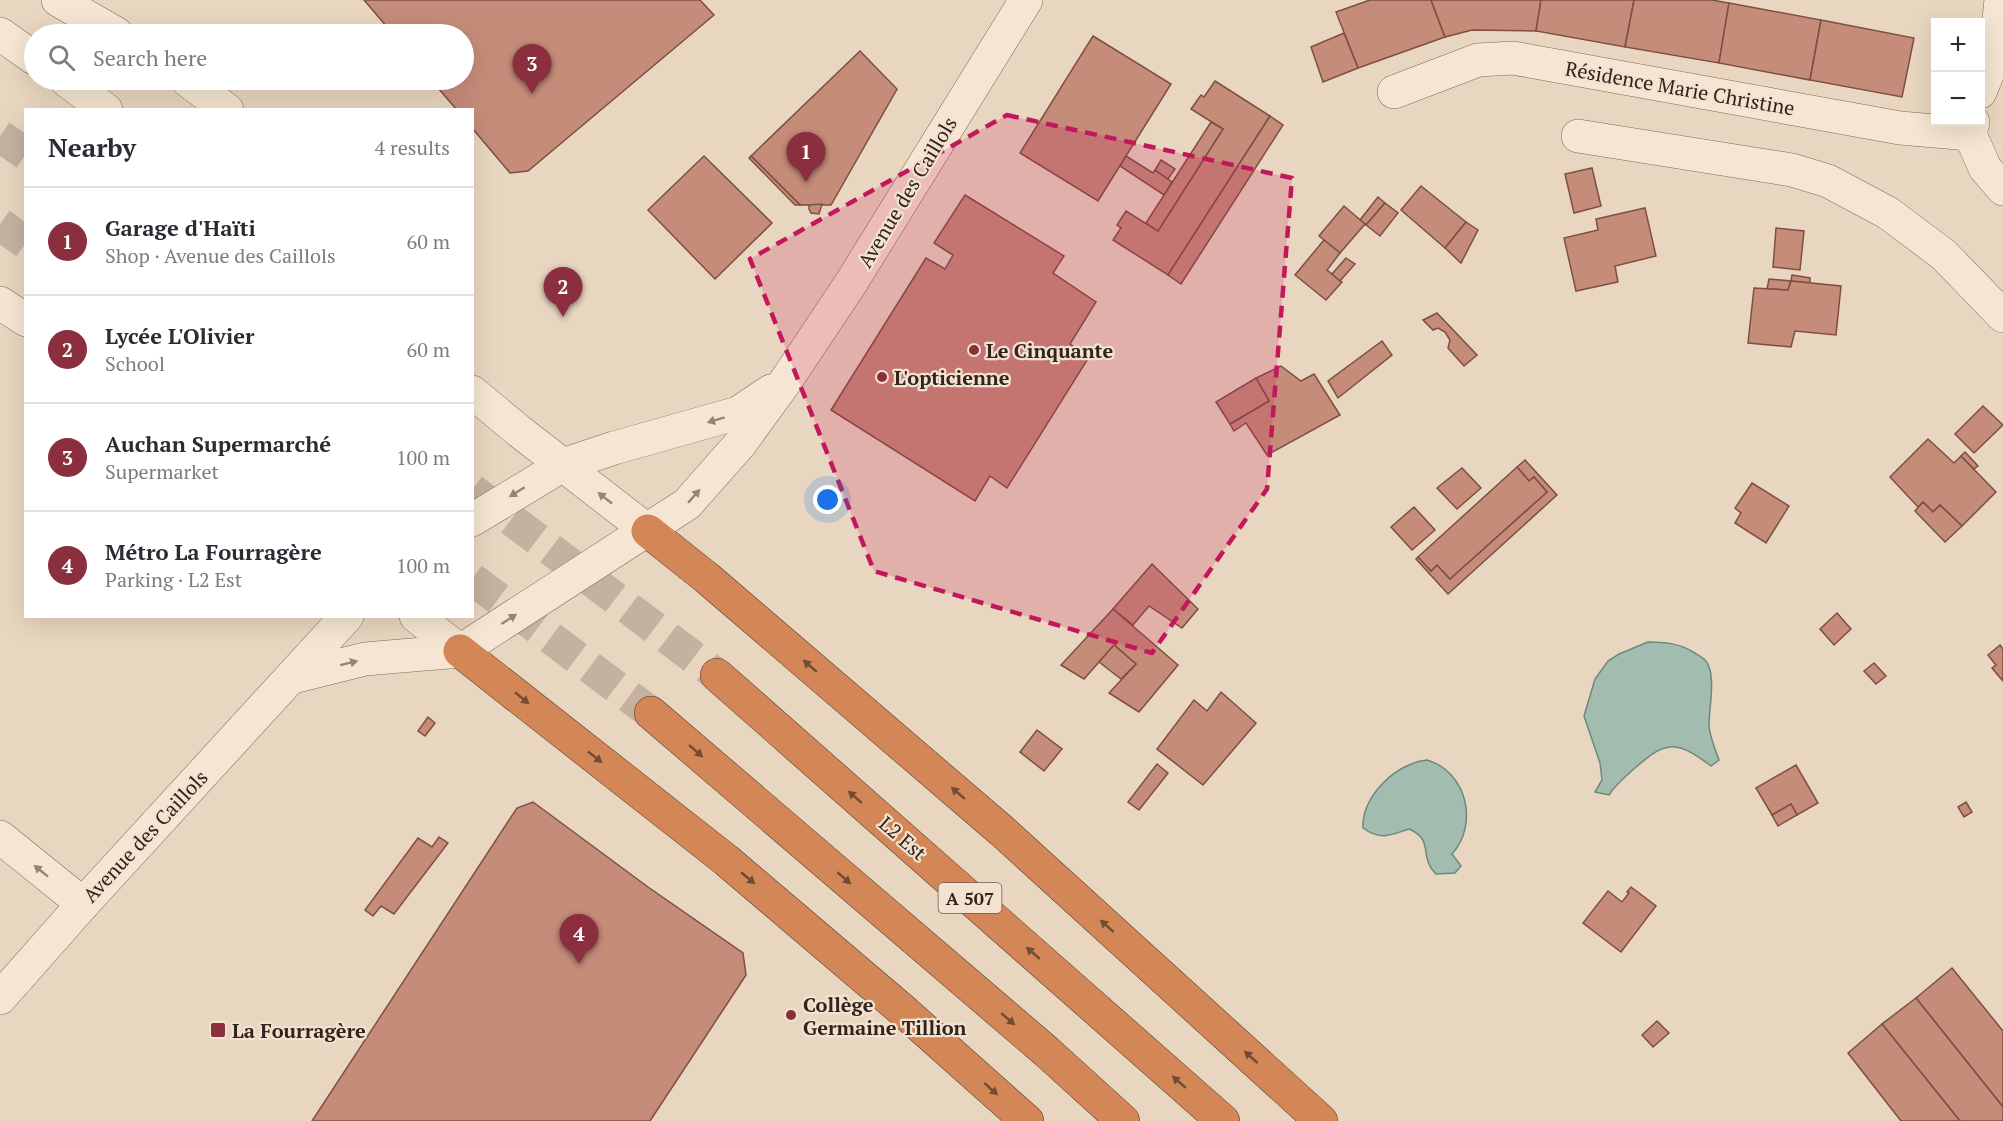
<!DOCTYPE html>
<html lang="en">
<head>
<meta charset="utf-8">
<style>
	:root { --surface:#fff; --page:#f2f2f3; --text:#2b2b33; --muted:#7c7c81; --line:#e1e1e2; --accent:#8b2e3e }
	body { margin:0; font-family:"PT Serif",serif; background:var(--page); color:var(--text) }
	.controls { position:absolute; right:18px; top:18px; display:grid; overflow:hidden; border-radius:0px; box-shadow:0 6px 24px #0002 }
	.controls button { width:54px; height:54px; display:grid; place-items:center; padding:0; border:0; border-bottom:2px solid var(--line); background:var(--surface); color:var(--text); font:30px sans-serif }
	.you { position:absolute; left:828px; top:500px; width:21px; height:21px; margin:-15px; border:4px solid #fff; border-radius:50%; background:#1a73e8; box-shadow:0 0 0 9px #1a73e833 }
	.badge { display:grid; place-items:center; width:39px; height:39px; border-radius:50%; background:var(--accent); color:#fff; font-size:20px; font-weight:700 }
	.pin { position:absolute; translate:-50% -50px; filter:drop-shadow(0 2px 3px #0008) }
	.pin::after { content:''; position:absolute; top:32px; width:21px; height:18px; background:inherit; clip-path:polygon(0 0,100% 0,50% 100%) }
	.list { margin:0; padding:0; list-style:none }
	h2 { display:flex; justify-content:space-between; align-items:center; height:78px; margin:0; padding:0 24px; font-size:26px }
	h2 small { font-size:20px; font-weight:400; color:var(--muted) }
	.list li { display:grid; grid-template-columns:39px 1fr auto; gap:18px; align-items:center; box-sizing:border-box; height:108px; padding:0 24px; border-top:2px solid var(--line) }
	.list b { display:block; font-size:22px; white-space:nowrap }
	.list p { margin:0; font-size:20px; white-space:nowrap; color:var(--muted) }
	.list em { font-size:20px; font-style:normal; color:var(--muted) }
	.icon { flex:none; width:33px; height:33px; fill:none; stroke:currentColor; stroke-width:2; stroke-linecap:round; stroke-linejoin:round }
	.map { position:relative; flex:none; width:2003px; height:1121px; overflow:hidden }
	.search { position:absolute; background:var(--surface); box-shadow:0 6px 24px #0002; left:24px; top:24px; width:450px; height:66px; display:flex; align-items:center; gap:15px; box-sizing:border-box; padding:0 21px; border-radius:33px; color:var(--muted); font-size:22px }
	.panel { position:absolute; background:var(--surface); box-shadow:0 6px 24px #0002; left:24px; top:108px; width:450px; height:510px; border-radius:0px }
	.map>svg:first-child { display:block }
	.water { fill:#a2bcb0; stroke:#6b897c; stroke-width:1.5 }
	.building { fill:#c58c79; stroke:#7e4f41; stroke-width:1.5 }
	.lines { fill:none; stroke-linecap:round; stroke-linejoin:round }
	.highway-tunnel { stroke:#c4b29f; stroke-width:33; stroke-dasharray:33 16; stroke-linecap:butt }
	.minor-casing { stroke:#816859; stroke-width:34 }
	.highway-casing { stroke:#4f382e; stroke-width:34 }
	.minor { stroke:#f5e5d2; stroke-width:33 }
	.highway { stroke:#d38756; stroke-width:33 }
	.oneway { fill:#948478 }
	.oneway2 { fill:#724b34 }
	.marked { fill:#c2185b; fill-opacity:0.2; stroke:#c2185b; stroke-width:4.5; stroke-dasharray:12 8; stroke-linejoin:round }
	.poi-dot { fill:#8b2e3e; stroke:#f2e2cf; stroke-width:2 }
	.labels { text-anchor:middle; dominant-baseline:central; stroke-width:4.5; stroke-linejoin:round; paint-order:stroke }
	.shield { fill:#f2e2cf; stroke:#6c5c52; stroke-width:1.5 }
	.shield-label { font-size:18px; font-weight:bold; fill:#32231d }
	.street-label { font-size:20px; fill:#32231d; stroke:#f2e2cf }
	.poi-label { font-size:20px; font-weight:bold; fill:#32231d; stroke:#f2e2cf; text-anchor:start }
</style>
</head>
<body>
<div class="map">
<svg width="2003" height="1121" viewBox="0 0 2003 1121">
	<rect width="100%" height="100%" fill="#e9d6c0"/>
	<g class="water">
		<path d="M1648 642C1664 642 1679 643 1693 652 1696 654 1702 657 1705 660 1717 673 1709 707 1709 724 1709 736 1715 748 1719 760L1711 766C1676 740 1667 740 1635 768 1625 777 1616 784 1609 795L1595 792 1602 780 1600 763 1584 716 1595 679 1608 661 1619 654Z"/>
		<path d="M1427 760C1467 772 1479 824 1452 854L1461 866 1455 873 1436 874C1418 857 1435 840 1409 829 1390 835 1381 841 1363 828 1361 797 1396 763 1427 760Z"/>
	</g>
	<g class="building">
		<path d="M364 0H700L714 15 528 171 510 173 472 128V110H457L431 80H464V34H393Z"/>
		<path d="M1370 0H1431L1445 37 1358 68 1336 12Z"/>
		<path d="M1431 0H1541L1536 31 1472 30 1445 37Z"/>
		<path d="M1541 0H1634L1625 47 1536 31Z"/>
		<path d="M1634 0H1712L1729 3 1719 63 1625 47Z"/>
		<path d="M1729 3 1821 20 1810 80 1719 63Z"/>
		<path d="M1821 20 1914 38 1902 97 1810 80Z"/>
		<path d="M1344 33 1358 68 1323 82 1311 47Z"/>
		<path d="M1093 36 1171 84 1098 201 1020 153Z"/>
		<path d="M860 51 897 89 831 205H800L751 156Z"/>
		<path d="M1215 81 1270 116 1168 275 1113 240 1121 228 1117 225 1126 211 1158 231 1223 129 1191 109 1201 95 1204 97Z"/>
		<path d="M1270 116 1283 125 1181 284 1168 275Z"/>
		<path d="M1211 122 1223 129 1158 231 1146 223Z"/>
		<path d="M704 156 772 223 715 279 648 210Z"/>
		<path d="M751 156 800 205H795L749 158Z"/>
		<path d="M1126 156 1153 173 1155 170 1172 182 1164 195 1120 166Z"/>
		<path d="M1161 160 1175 169 1168 179 1155 170Z"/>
		<path d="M1592 168 1601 206 1574 213 1565 174Z"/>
		<path d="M1421 186 1466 222 1445 248 1401 210Z"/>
		<path d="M965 195 1064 256 1053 273 1096 302 1070 344 1089 357 1007 488 990 476 975 501 831 410 926 258 945 269 953 255 934 243Z"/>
		<path d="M1378 197 1385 203 1366 225 1360 220Z"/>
		<path d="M1385 203 1398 213 1380 236 1366 225Z"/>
		<path d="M822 204 819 214 811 213 809 209V205Z"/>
		<path d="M1344 206 1365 224 1340 253 1319 236Z"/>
		<path d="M1645 208 1656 256 1615 266 1618 282 1576 291 1564 238 1598 230 1596 219Z"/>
		<path d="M1466 222 1478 230 1461 263 1445 248Z"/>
		<path d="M1776 228 1804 231 1800 270 1773 267Z"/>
		<path d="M1324 240 1340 253 1327 270 1342 282 1326 300 1295 275Z"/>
		<path d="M1346 258 1355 264 1340 281 1332 274Z"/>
		<path d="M1792 275 1810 278V283L1791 281Z"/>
		<path d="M1769 279 1791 281 1788 290 1767 289Z"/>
		<path d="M1791 281 1841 286 1836 335 1795 331 1791 347 1748 343 1754 288 1788 290Z"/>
		<path d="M1437 313 1477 355 1464 366 1448 348 1450 340 1445 332 1438 328 1433 330 1423 320Z"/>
		<path d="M1382 341 1392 355 1338 398 1328 381Z"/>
		<path d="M1281 366 1301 381 1314 374 1340 415 1267 455 1246 423 1234 431 1230 424 1269 401 1256 378Z"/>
		<path d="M1256 378 1269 401 1230 424 1216 402Z"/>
		<path d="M1983 406 2003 425 1974 453 1955 434Z"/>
		<path d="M1928 439 1954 463 1961 456 1996 492 1962 526 1940 505 1933 512 1923 502 1918 507 1890 477Z"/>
		<path d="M1965 452 1978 466 1974 469 1961 456Z"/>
		<path d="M1525 460 1557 495 1448 594 1416 559 1418 557 1431 571 1437 565 1450 579 1547 492 1534 477 1529 481 1517 467Z"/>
		<path d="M1517 467 1529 481 1534 477 1547 492 1450 579 1437 565 1431 571 1418 557Z"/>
		<path d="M1462 468 1481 488 1457 509 1437 488Z"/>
		<path d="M1752 483 1789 506 1766 543 1735 523 1741 513 1735 508Z"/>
		<path d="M1923 502 1933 512 1940 505 1962 526 1945 542 1915 511Z"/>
		<path d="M1414 507 1435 530 1412 550 1391 527Z"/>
		<path d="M1152 564 1198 609 1182 628 1149 606 1133 625 1113 609Z"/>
		<path d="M1113 609 1178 665 1139 712 1109 693 1136 664 1114 645 1084 679 1061 665Z"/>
		<path d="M1837 613 1851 629 1834 645 1820 629Z"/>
		<path d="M1114 645 1136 664 1121 679 1099 662Z"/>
		<path d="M2000 645 2003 649V681L1992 668 1996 665 1988 655Z"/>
		<path d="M1874 663 1886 676 1876 684 1864 671Z"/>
		<path d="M1221 692 1256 723 1203 785 1157 749 1194 700 1207 711Z"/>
		<path d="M428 717 435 723 425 736 418 731Z"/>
		<path d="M1037 730 1062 749 1044 771 1020 752Z"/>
		<path d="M1157 764 1168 773 1139 810 1128 802Z"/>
		<path d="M1796 765 1818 803 1797 815 1791 804 1772 815 1756 788Z"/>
		<path d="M533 802 648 887 743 953 746 975 650 1121H312L517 808Z"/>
		<path d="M1966 802 1972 812 1964 817 1958 807Z"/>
		<path d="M1791 804 1797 815 1778 826 1772 815Z"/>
		<path d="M439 837 448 843 394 914 381 906 373 916 365 910 418 838 432 847Z"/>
		<path d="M1631 887 1656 906 1621 952 1583 923 1608 891 1622 902 1629 893 1627 892Z"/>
		<path d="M1952 968 2003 1031V1107L1916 998Z"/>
		<path d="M1916 998 2003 1107V1121H1960L1882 1024Z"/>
		<path d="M1657 1021 1669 1033 1653 1047 1642 1035Z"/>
		<path d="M1882 1024 1960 1121H1901L1848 1053Z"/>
	</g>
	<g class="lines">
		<g class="highway-tunnel">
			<path d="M0 136 26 154"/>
			<path d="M0 224 26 243"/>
			<path d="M472 490 717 675"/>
			<path d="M472 579 651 713"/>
		</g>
		<g class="minor-casing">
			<g id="minor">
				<path d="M58 0 117 34"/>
				<path d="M0 34 34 58"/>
				<path d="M66 80 106 110"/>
				<path d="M187 80 227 110"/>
				<path d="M1394 92 1478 60 1513 58 1900 128 1970 134"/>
				<path d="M1980 92 1995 55 2001 0"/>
				<path d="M1973 122 1970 134 1985 168 2003 189"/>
				<path d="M1578 136 1792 170 1828 181 1888 213 1944 255 2003 316"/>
				<path d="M0 303 26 320"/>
				<path d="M472 392 519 431 648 531"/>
				<path d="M472 520 563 465 614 448 738 413 771 391"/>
				<path d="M416 616 460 651"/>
				<path d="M293 677 365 659 460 651 687 504 740 444 785 382 851 283 1026 0"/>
				<path d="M0 837 83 904"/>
				<path d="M0 998 83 904 347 616"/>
			</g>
		</g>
		<g class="highway-casing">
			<g id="highway">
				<path d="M648 531 707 578 1002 831 1321 1121"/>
				<path d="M460 651 726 860 900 1008 1027 1121"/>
				<path d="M717 675 1223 1121"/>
				<path d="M651 713 1047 1052 1123 1121"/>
			</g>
		</g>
		<use href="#minor" class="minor"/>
		<use href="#highway" class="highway"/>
	</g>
	<defs><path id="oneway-solid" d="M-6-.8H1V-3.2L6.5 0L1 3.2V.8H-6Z" transform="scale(1.5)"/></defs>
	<g class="oneway">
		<use href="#oneway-solid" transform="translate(716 420) rotate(163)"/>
		<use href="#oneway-solid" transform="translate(517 492) rotate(148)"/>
		<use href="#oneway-solid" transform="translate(694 496) rotate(-49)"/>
		<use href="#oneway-solid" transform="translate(605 498) rotate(-142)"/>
		<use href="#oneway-solid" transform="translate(509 619) rotate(-33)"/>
		<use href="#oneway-solid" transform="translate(349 663) rotate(-14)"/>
		<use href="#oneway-solid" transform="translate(41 871) rotate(-141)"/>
	</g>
	<g class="oneway2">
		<use href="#oneway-solid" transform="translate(810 666) rotate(-139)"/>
		<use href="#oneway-solid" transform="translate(522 698) rotate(39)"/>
		<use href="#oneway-solid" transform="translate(696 751) rotate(41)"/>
		<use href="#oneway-solid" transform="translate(595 757) rotate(38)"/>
		<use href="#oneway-solid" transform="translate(958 793) rotate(-139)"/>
		<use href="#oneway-solid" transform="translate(855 797) rotate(-139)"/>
		<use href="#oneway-solid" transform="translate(748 878) rotate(40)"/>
		<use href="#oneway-solid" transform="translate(844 878) rotate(41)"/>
		<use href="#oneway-solid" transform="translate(1107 926) rotate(-138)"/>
		<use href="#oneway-solid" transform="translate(1033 953) rotate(-139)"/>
		<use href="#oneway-solid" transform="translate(1008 1019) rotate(41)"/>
		<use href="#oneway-solid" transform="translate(1251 1057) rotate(-138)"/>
		<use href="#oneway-solid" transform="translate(1179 1082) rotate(-139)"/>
		<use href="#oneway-solid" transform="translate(991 1089) rotate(42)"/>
	</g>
	<path class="marked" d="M1007 115 1292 178 1267 489 1152 653 874 571 750 259Z"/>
	<g class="poi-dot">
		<circle cx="974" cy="350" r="6"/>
		<circle cx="882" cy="377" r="6"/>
		<circle cx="791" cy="1015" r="6"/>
		<rect x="210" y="1022" width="16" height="16" rx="3"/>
	</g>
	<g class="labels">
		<rect class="shield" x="938.5" y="883" width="63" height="30" rx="4.5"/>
		<g class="shield-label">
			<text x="970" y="898">A 507</text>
		</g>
		<g class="street-label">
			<text transform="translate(1680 88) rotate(10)">Résidence Marie Christine</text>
			<text transform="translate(907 192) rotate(-59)">Avenue des Caillols</text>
			<text transform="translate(145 836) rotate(-47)">Avenue des Caillols</text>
			<text transform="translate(903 838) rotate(41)">L2 Est</text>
		</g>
		<g class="poi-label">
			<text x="986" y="350">Le Cinquante</text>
			<text x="894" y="377">L'opticienne</text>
			<text x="803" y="1004">Collège<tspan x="803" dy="23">Germaine Tillion</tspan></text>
			<text x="232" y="1030">La Fourragère</text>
		</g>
	</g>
</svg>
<div class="controls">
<button>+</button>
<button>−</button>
</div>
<div class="you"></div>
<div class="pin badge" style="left:806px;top:182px">1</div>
<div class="pin badge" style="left:563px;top:317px">2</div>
<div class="pin badge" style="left:532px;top:94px">3</div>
<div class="pin badge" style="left:579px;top:964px">4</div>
<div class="search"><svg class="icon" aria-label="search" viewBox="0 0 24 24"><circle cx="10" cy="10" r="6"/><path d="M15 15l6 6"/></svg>Search here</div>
<section class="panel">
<h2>Nearby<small>4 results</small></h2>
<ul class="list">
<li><span class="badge">1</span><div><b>Garage d'Haïti</b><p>Shop · Avenue des Caillols</p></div><em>60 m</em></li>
<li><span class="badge">2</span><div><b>Lycée L'Olivier</b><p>School</p></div><em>60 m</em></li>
<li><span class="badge">3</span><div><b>Auchan Supermarché</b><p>Supermarket</p></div><em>100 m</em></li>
<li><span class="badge">4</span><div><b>Métro La Fourragère</b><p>Parking · L2 Est</p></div><em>100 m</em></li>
</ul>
</section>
</div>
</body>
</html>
